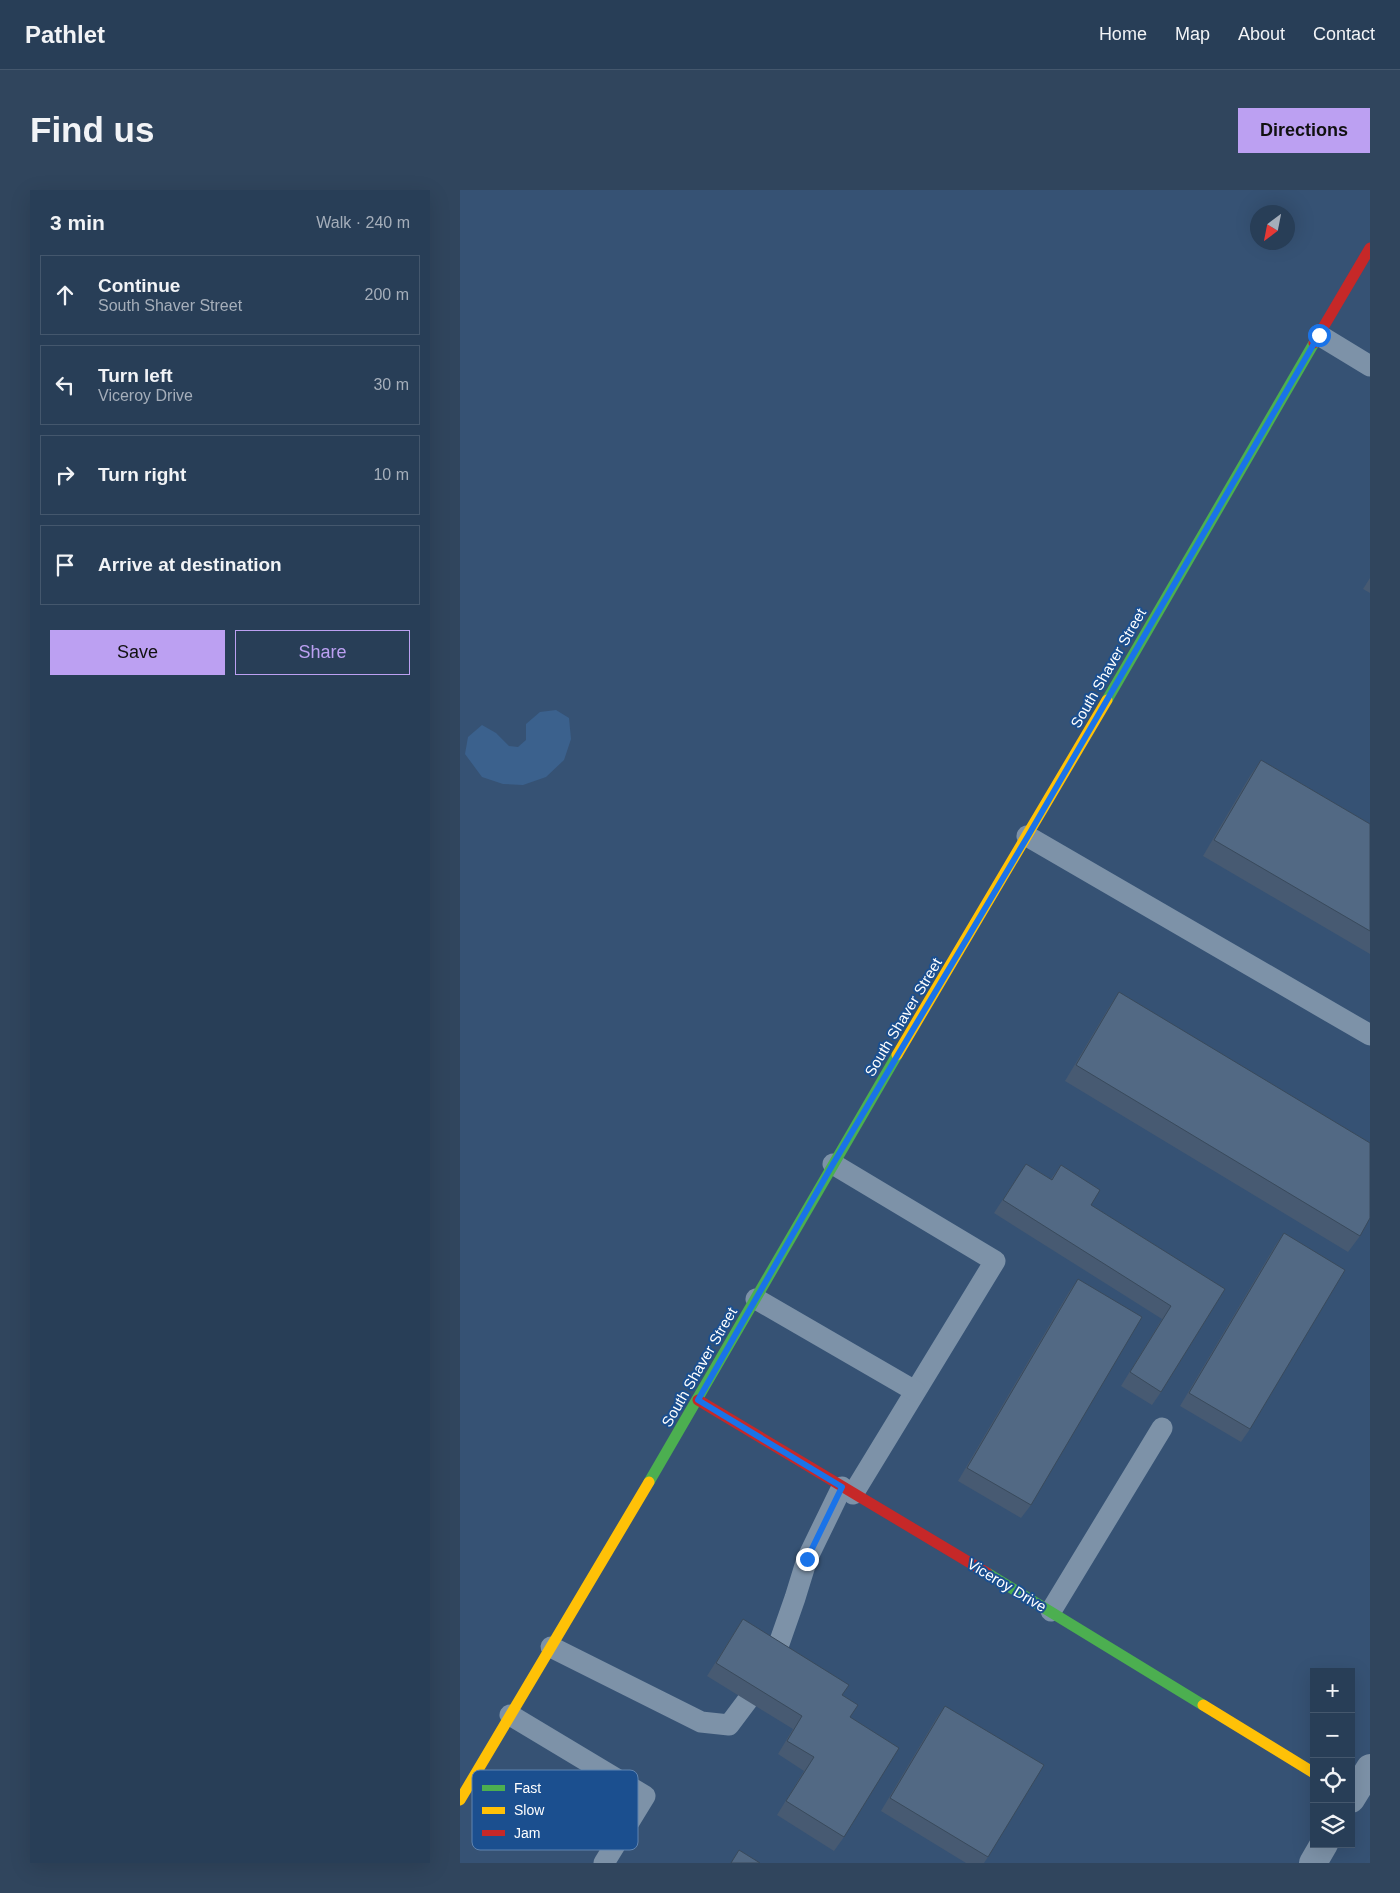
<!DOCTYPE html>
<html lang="en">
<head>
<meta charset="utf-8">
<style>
	:root { --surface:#283e57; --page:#30455d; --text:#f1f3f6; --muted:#a5aeba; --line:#44576d; --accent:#bca0f2 }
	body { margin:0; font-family:Helvetica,sans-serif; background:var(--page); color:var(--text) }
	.controls { position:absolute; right:15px; bottom:15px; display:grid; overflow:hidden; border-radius:0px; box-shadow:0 5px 20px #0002 }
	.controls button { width:45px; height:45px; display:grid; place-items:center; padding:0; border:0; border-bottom:1px solid var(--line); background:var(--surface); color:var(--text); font:25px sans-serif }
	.compass { position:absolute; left:790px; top:15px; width:45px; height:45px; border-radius:50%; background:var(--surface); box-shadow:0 5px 20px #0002; rotate:212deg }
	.stop { position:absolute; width:15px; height:15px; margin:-11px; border:4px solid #1a73e8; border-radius:50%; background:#fff }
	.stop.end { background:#1a73e8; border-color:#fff; box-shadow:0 1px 5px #0008 }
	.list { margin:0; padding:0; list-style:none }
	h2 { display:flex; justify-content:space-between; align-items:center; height:65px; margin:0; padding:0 20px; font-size:21px }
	h2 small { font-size:16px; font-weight:400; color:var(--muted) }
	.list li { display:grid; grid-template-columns:32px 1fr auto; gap:15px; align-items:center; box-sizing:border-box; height:80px; margin:0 10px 10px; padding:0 10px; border:1px solid var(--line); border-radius:0px }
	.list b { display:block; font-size:19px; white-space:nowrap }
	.list p { margin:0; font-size:16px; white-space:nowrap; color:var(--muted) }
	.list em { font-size:16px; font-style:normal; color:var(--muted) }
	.actions { display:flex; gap:10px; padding:15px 20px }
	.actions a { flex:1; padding:11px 0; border:1px solid var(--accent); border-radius:0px; text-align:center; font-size:18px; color:var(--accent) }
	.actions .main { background:var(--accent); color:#111 }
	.icon { flex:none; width:28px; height:28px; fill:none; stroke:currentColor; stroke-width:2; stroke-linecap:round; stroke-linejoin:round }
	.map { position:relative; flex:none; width:910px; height:1673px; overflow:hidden; border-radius:0px }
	header { display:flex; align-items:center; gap:30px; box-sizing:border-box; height:70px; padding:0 25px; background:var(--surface); border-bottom:1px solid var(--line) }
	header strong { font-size:24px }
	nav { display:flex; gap:28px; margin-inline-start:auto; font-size:18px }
	.intro { display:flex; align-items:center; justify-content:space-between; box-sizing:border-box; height:120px; padding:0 30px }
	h1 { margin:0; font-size:35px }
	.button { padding:12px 22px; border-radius:0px; background:var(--accent); color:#111; font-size:18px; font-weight:700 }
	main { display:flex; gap:30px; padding:0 30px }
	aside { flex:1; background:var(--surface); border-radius:0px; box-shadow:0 5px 20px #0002 }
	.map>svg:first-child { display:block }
	.water { fill:#3b618d }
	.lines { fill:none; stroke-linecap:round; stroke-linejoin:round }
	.lane { stroke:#7d92a8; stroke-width:21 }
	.street { stroke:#7d92a8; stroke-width:28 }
	.fast { stroke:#4caf50; stroke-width:11 }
	.slow { stroke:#ffc107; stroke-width:11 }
	.jam { stroke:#c62828; stroke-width:11 }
	.wall { fill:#475a72 }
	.building { fill:#526984; stroke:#394a5c }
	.route { stroke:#1a73e8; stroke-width:6 }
	.labels { text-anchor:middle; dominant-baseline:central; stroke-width:4; stroke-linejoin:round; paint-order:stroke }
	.street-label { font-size:15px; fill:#fff; stroke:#1b4f8f }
	.key { fill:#1b4f8f; stroke:#5f84b1; stroke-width:1 }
	.key-label { font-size:14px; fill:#fff }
</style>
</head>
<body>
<header>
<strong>Pathlet</strong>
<nav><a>Home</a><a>Map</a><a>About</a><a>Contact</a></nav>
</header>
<div class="intro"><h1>Find us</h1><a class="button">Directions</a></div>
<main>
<aside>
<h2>3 min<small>Walk · 240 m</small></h2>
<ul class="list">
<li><svg class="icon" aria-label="ahead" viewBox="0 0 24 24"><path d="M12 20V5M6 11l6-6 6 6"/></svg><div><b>Continue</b><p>South Shaver Street</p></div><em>200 m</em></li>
<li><svg class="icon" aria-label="left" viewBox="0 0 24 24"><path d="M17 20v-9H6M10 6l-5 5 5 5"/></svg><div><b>Turn left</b><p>Viceroy Drive</p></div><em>30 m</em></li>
<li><svg class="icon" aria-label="right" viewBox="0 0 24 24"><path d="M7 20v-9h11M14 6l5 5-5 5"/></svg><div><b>Turn right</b></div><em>10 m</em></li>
<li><svg class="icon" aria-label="arrive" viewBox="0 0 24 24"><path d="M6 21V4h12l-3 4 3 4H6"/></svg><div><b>Arrive at destination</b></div></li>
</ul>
<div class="actions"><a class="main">Save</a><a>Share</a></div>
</aside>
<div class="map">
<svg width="910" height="1673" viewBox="0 0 910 1673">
	<rect width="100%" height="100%" fill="#365274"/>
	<path class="water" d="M96 520 109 528 111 549 104 570 86 587 63 595 43 594 22 587 5 564 8 547 22 535 36 543 49 556 58 557 66 550V534L80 522Z"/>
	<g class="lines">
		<g class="lane">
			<path d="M859 145 910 176"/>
			<path d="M567 646 910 845"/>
			<path d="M373 974 535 1071 393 1304"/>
			<path d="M296 1109 455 1201"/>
			<path d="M591 1421 702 1238"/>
			<path d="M91 1457 241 1532 269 1535 287 1511"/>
			<path d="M314 1468 335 1408 347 1369 382 1297"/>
			<path d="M50 1525 185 1606 144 1673"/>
		</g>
		<g class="street">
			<path d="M891 1609 910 1578"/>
			<path d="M853 1673 864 1654"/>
		</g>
		<g class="fast">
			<path d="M647 510 854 153"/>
			<path d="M189 1292 437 865"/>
			<path d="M527 1383 743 1515"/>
		</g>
		<g class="slow">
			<path d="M437 865 647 510"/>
			<path d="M743 1515 854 1583"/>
			<path d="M0 1610 189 1292"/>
		</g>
		<g class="jam">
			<path d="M854 153 910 58"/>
			<path d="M238 1210 527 1383"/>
		</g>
	</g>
	<g class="wall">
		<path d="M910 388V403L903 399Z"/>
		<path d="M801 570 910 634V764L743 666 790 586Z"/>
		<path d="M659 802 900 1046 888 1062 605 891 648 819Z"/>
		<path d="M566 974 591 989 601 975 631 1015 765 1099 701 1202 692 1215 661 1196 702 1129 534 1023Z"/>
		<path d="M824 1043 790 1239 781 1252 720 1216 815 1056Z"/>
		<path d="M618 1089 571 1315 561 1328 498 1291 609 1102Z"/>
		<path d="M283 1429 382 1505 390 1527 384 1647 374 1661 317 1625 344 1581 318 1564 333 1539 247 1486 274 1443Z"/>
		<path d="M485 1516 528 1667 524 1673H506L421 1621 476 1529Z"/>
	</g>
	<g class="building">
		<path d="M801 570 910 634V741L754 650Z"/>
		<path d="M659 802 910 953V1028L900 1046 616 875Z"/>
		<path d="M566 974 592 990 601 975 640 1000 631 1015 765 1099 701 1202 670 1182 711 1116 543 1010Z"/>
		<path d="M824 1043 885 1080 790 1239 729 1203Z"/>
		<path d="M618 1089 682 1127 571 1315 507 1278Z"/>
		<path d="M283 1429 389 1495 382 1505 398 1515 390 1527 439 1558 384 1647 326 1611 354 1567 327 1551 342 1526 256 1473Z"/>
		<path d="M485 1516 584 1575 528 1667 430 1608Z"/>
		<path d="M279 1660 300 1673H271Z"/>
	</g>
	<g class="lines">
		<path class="route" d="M347 1369 382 1297 238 1210 373 974 568 646 859 145"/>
	</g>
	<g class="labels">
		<g class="street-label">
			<text transform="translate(648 478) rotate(-60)">South Shaver Street</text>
			<text transform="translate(443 827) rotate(-59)">South Shaver Street</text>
			<text transform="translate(239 1177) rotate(-60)">South Shaver Street</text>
			<text transform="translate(547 1395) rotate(31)">Viceroy Drive</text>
		</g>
	</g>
	<rect x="12" y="1580" width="166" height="80" rx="8" class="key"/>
	<rect x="22" y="1595" width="23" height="6" fill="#4caf50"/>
	<rect x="22" y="1617" width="23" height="7" fill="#ffc107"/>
	<rect x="22" y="1640" width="23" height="6" fill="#c62828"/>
	<g class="key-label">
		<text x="54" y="1603">Fast</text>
		<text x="54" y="1625">Slow</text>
		<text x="54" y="1648">Jam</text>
	</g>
</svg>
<div class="controls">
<button>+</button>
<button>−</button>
<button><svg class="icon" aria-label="locate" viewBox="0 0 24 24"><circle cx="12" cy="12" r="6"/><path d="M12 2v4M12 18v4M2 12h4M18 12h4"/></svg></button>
<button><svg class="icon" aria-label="layers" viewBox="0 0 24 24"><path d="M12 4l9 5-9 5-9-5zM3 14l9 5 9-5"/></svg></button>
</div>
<svg class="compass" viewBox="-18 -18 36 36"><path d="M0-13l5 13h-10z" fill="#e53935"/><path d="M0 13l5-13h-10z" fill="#a5aeba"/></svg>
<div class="stop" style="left:859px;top:145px"></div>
<div class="stop end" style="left:347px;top:1369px"></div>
</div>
</main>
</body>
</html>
